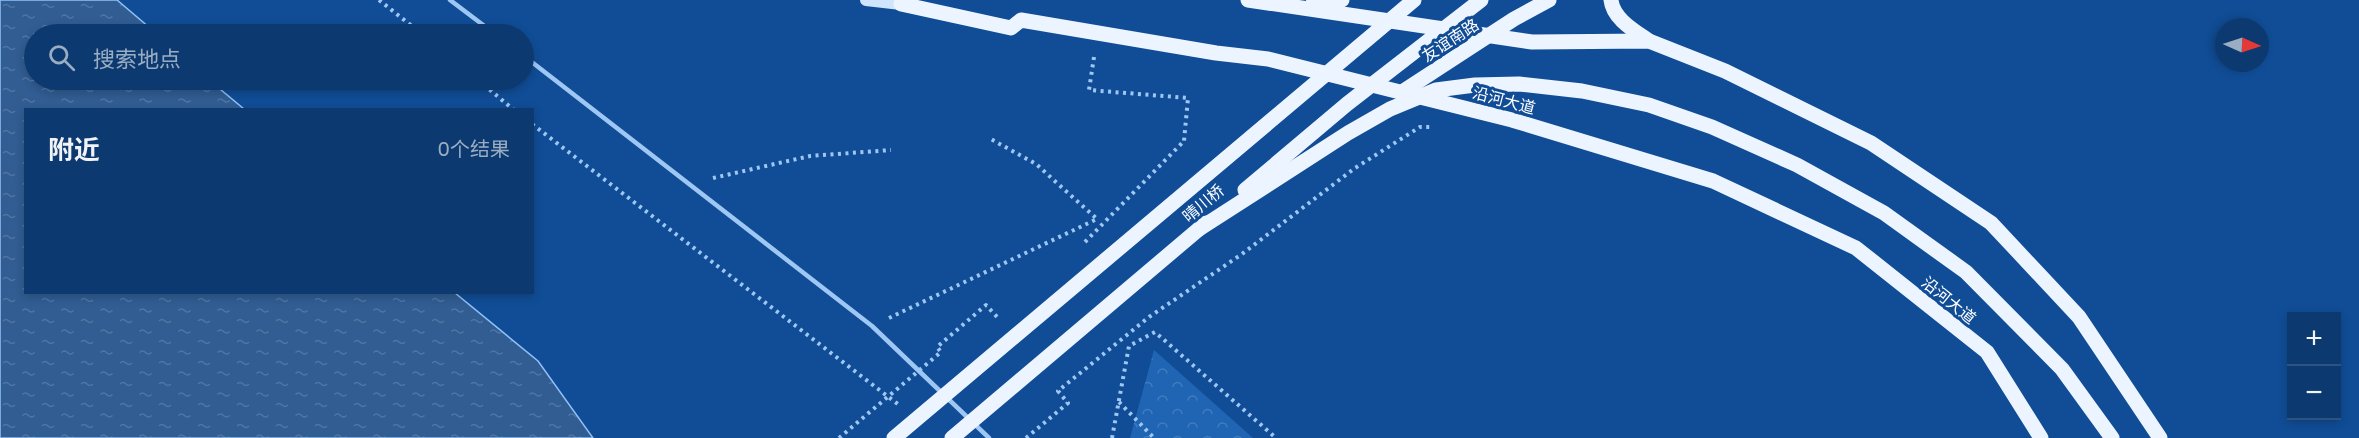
<!DOCTYPE html>
<html lang="zh">
<head>
<meta charset="utf-8">
<style>
	:root { --surface:#0c3a70; --page:#1a4578; --text:#f1f3f6; --muted:#9aadc3; --line:#2c5483 }
	body { margin:0; font-family:"Golos Text","Noto Sans SC",sans-serif; background:var(--page); color:var(--text) }
	.controls { position:absolute; right:18px; bottom:18px; display:grid; overflow:hidden; border-radius:0px; box-shadow:0 3px 9px #0003 }
	.controls button { width:54px; height:54px; display:grid; place-items:center; padding:0; border:0; border-bottom:2px solid var(--line); background:var(--surface); color:var(--text); font:30px sans-serif }
	.compass { position:absolute; left:2215px; top:18px; width:54px; height:54px; border-radius:50%; background:var(--surface); box-shadow:0 3px 9px #0003; rotate:93deg }
	.list { margin:0; padding:0; list-style:none }
	h2 { display:flex; justify-content:space-between; align-items:center; height:78px; margin:0; padding:0 24px; font-size:26px }
	h2 small { font-size:20px; font-weight:400; color:var(--muted) }
	.icon { flex:none; width:33px; height:33px; fill:none; stroke:currentColor; stroke-width:2; stroke-linecap:round; stroke-linejoin:round }
	.map { position:relative; flex:none; width:2359px; height:438px; overflow:hidden }
	.search { position:absolute; background:var(--surface); box-shadow:0 3px 9px #0003; left:24px; top:24px; width:510px; height:66px; display:flex; align-items:center; gap:15px; box-sizing:border-box; padding:0 21px; border-radius:33px; color:var(--muted); font-size:22px }
	.panel { position:absolute; background:var(--surface); box-shadow:0 3px 9px #0003; left:24px; top:108px; width:510px; height:186px; border-radius:0px }
	.map>svg:first-child { display:block }
	.forest { fill:url(#forest-crowns) }
	.water { fill:url(#water-ripples); stroke:#91c2f7; stroke-width:1.5 }
	.lines { fill:none; stroke-linecap:round; stroke-linejoin:round }
	.path { stroke:#9fc7f4; stroke-width:4; stroke-dasharray:3 4.5; stroke-linecap:butt }
	.service { stroke:#9fc7f4; stroke-width:4.5 }
	.secondary { stroke:#cfe4fd; stroke-width:12 }
	.primary { stroke:#ecf4ff; stroke-width:15 }
	.path-bridge { stroke:#9fc7f4; stroke-width:4; stroke-dasharray:3 4.5; stroke-linecap:butt }
	.primary-bridge { stroke:#ecf4ff; stroke-width:15 }
	.labels { text-anchor:middle; dominant-baseline:central; stroke-width:6; stroke-linejoin:round; paint-order:stroke }
	.street-label { font-size:16px; fill:#fff; stroke:#104d96 }
</style>
</head>
<body>
<div class="map">
<svg width="2359" height="438" viewBox="0 0 2359 438">
	<defs>
		<pattern id="forest-crowns" width="20" height="18" patternUnits="userSpaceOnUse" patternTransform="scale(1.5)"><rect width="20" height="18" fill="#1f65b3"/><path d="M2 6a3 3 0 1 1 6 0M12 15a3 3 0 1 1 6 0" fill="none" stroke="#417cbe"/></pattern>
		<pattern id="water-ripples" width="26" height="14" patternUnits="userSpaceOnUse" patternTransform="scale(1.5)"><rect width="26" height="14" fill="#315d93"/><path d="M2 4q2-2 4 0t4 0M15 11q2-2 4 0t4 0" fill="none" stroke="#5075a3"/></pattern>
	</defs>
	<rect width="100%" height="100%" fill="#104d96"/>
	<path class="forest" d="M1154 350 1253 438H1130Z"/>
	<path class="water" d="M0 0H117L157 34H34V80H209L244 109 26 110V292L455 293 538 361 593 438H0Z"/>
	<g class="lines">
		<g class="path">
			<path d="M379 0 422 34"/>
			<path d="M1094 57 1089 90 1188 98 1184 141"/>
			<path d="M478 80 514 110"/>
			<path d="M532 124 899 405"/>
			<path d="M713 178 810 156 891 150"/>
			<path d="M889 318 1097 219 1036 164 989 138"/>
			<path d="M1119 402 1154 438"/>
			<path d="M1026 438 1068 403 1058 391 1149 317 1242 254 1355 168 1420 127H1431"/>
			<path d="M1112 438 1129 346 1155 332 1276 438"/>
		</g>
		<g class="service">
			<path d="M450 0 495 34"/>
			<path d="M524 56 872 326 989 438"/>
		</g>
		<path class="secondary" d="M866 0 901 4"/>
		<g class="primary">
			<path d="M902 0 901 4 1011 28 1021 20 1216 53 1268 59 1512 120 1713 181 1856 248 1987 352 2041 438"/>
			<path d="M1248 0 1532 42 1649 41 1725 71 1871 143 1991 223 2079 317 2160 438"/>
			<path d="M1611 0C1613 19 1635 31 1649 41"/>
			<path d="M1312 5 1342 0"/>
			<path d="M1402 92 1514 19 1549 0"/>
		</g>
		<g class="path-bridge">
			<path d="M1085 242 1184 141"/>
			<path d="M839 438 941 352 937 347 986 305 999 319"/>
		</g>
		<g class="primary-bridge">
			<path d="M1245 190 1347 104 1481 0"/>
			<path d="M1199 229 1348 133 1390 109 1436 90 1475 85 1519 84 1582 91 1649 105 1712 127 1797 165 1884 213 1966 272 2062 369 2112 438"/>
			<path d="M894 438 1414 0"/>
			<path d="M952 438 1206 223"/>
		</g>
	</g>
	<g class="labels">
		<g class="street-label">
			<text transform="translate(1450 40) rotate(-33)">友谊南路</text>
			<text transform="translate(1504 100) rotate(15)">沿河大道</text>
			<text transform="translate(1203 203) rotate(-40)">晴川桥</text>
			<text transform="translate(1949 300) rotate(39)">沿河大道</text>
		</g>
	</g>
</svg>
<div class="controls">
<button>+</button>
<button>−</button>
</div>
<svg class="compass" viewBox="-18 -18 36 36"><path d="M0-13l5 13h-10z" fill="#e53935"/><path d="M0 13l5-13h-10z" fill="#9aadc3"/></svg>
<div class="search"><svg class="icon" aria-label="search" viewBox="0 0 24 24"><circle cx="10" cy="10" r="6"/><path d="M15 15l6 6"/></svg>搜索地点</div>
<section class="panel">
<h2>附近<small>0个结果</small></h2>
<ul class="list">
</ul>
</section>
</div>
</body>
</html>
